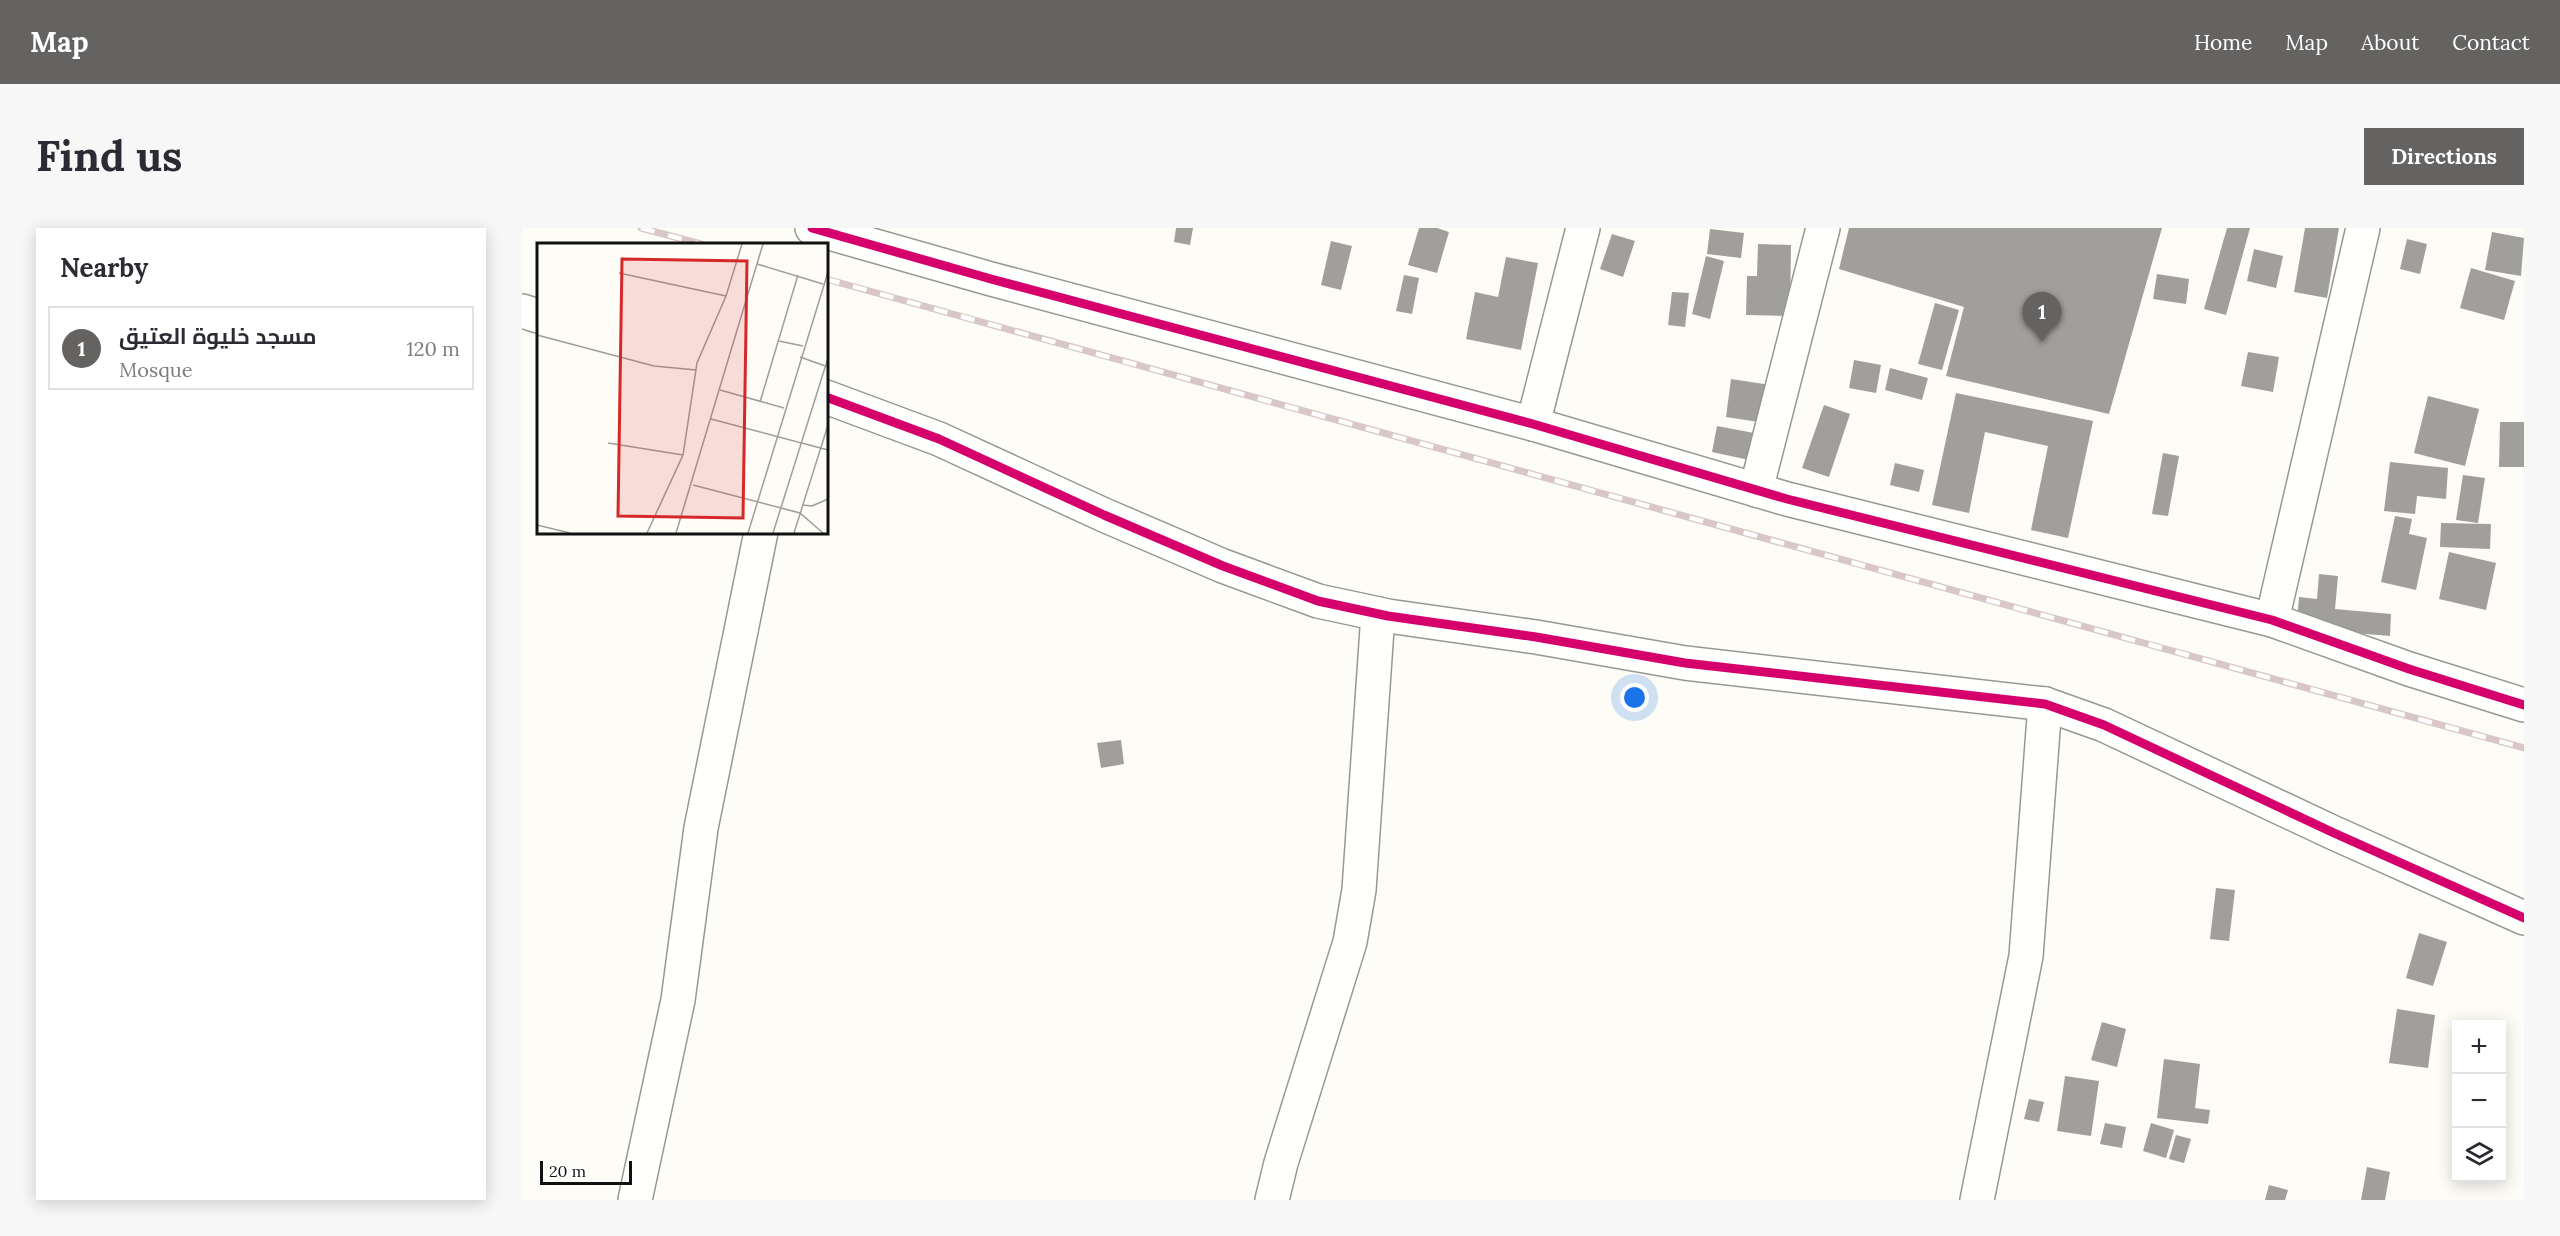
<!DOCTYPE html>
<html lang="en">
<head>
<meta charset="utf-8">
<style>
	:root { --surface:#fff; --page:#f7f7f7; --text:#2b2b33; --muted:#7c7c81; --line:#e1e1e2; --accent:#646362 }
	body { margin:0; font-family:Lora,Cairo,serif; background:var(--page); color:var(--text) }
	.controls { position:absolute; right:18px; bottom:18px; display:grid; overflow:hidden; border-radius:0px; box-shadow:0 3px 15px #0003 }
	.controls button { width:54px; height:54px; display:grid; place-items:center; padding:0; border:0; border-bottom:2px solid var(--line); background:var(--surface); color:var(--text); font:30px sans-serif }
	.scale { position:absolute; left:18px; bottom:15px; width:92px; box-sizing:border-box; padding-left:6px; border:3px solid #111; border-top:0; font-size:16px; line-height:21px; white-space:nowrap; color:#111; -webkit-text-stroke:4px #fff; paint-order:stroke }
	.you { position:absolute; left:1113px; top:470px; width:21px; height:21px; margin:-15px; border:4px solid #fff; border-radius:50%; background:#1a73e8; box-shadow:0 0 0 9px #1a73e833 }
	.badge { display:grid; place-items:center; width:39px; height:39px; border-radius:50%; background:var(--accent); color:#fff; font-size:20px; font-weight:700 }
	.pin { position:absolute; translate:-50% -50px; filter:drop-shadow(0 2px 3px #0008) }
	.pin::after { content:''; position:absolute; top:32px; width:21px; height:18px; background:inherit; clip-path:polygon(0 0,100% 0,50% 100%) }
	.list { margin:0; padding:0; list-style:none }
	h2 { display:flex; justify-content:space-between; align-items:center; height:78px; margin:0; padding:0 24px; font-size:26px }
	h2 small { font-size:20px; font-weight:400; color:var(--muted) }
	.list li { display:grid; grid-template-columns:39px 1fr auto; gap:18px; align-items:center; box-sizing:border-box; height:84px; margin:0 12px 12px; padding:0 12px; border:2px solid var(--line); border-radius:0px }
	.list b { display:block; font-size:22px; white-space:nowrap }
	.list p { margin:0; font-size:20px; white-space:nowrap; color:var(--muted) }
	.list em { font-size:20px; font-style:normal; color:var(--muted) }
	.icon { flex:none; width:33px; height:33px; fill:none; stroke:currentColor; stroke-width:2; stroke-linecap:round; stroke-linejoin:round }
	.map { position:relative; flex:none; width:2002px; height:972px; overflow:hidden; border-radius:0px }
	header { display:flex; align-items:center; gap:36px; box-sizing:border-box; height:84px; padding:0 30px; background:var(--accent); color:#fff }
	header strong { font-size:28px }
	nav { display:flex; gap:33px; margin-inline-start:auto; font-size:21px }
	.intro { display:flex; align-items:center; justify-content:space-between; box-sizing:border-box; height:144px; padding:0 36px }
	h1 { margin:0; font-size:42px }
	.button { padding:15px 27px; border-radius:0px; background:var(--accent); color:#fff; font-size:21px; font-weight:700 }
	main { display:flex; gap:36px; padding:0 36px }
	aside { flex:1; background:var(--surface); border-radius:0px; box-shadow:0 3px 15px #0003 }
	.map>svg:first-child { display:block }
	.building { fill:#a19f9c }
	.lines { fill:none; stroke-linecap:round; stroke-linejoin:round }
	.minor-casing { stroke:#979795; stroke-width:36 }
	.minor { stroke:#fffffe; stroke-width:33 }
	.rail-casing { stroke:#d9c6c7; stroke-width:7 }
	.rail { stroke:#fff; stroke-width:4.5; stroke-dasharray:14; stroke-linecap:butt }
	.cycleway-casing { stroke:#fff; stroke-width:13 }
	.cycleway { stroke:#d6006c; stroke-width:9 }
	.inset-road { fill:none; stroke:#9f9e9b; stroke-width:1.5 }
	.view { fill:#d62828; fill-opacity:0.15; stroke:#d62828; stroke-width:3 }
	.inset-edge { fill:none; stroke:#111; stroke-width:3 }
</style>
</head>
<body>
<header>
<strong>Map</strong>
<nav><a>Home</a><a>Map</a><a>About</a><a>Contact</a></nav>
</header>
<div class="intro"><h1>Find us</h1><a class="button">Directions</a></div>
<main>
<aside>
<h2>Nearby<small></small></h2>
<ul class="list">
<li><span class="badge">1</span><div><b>مسجد خليوة العتيق</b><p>Mosque</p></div><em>120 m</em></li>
</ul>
</aside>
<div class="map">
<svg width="2002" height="972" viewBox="0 0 2002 972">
	<rect width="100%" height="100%" fill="#fdfcf7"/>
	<g class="building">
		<path d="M654 0H671L668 17 652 14Z"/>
		<path d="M897 0H915L927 4 915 45 886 37Z"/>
		<path d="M1327 0H1640L1587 186 1424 148 1442 79 1317 41Z"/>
		<path d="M1705 0H1728L1704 87 1682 81Z"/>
		<path d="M1783 0H1817L1805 70 1772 64Z"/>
		<path d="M1188 1 1222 5 1219 30 1185 26Z"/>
		<path d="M1970 4 2002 10 1999 48 1963 42Z"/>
		<path d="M1090 6 1113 13 1101 49 1078 41Z"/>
		<path d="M1885 11 1905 16 1898 46 1878 41Z"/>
		<path d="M809 13 830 18 819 62 799 57Z"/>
		<path d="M1236 16 1269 17 1268 88 1224 87 1225 48H1235Z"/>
		<path d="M1732 21 1761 28 1754 60 1725 53Z"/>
		<path d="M1184 28 1202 33 1188 91 1170 86Z"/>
		<path d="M984 29 1016 35 999 122 944 111 953 64 976 69Z"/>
		<path d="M1949 40 1993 53 1982 92 1938 80Z"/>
		<path d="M1635 46 1667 51 1664 76 1631 71Z"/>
		<path d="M882 47 897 50 890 86 874 83Z"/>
		<path d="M1150 64 1167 65 1163 99 1146 97Z"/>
		<path d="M1413 75 1437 82 1420 142 1396 136Z"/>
		<path d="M1726 124 1757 129 1751 164 1719 158Z"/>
		<path d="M1332 132 1359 137 1354 165 1327 160Z"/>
		<path d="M1368 140 1406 150 1400 172 1363 162Z"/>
		<path d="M1209 151 1255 158 1250 196 1204 189Z"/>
		<path d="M1434 165 1571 193 1546 310 1509 302 1526 218 1463 204 1447 285 1410 277Z"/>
		<path d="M1906 168 1957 181 1943 238 1892 225Z"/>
		<path d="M1302 177 1328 186 1307 249 1280 240Z"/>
		<path d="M1978 194H2002V239H1977Z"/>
		<path d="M1195 198 1232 205 1227 232 1190 224Z"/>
		<path d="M1641 225 1657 228 1646 288 1630 286Z"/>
		<path d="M1868 234 1926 240 1924 271 1895 268 1893 286 1862 283Z"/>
		<path d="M1373 235 1402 242 1397 264 1368 257Z"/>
		<path d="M1941 247 1963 250 1956 295 1934 292Z"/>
		<path d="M1873 288 1890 291 1887 306 1905 310 1894 362 1859 354Z"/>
		<path d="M1919 295 1969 296 1968 321 1918 319Z"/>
		<path d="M1927 324 1974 335 1964 382 1917 371Z"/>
		<path d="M1797 346 1816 348 1813 381 1869 386 1868 408 1808 403 1774 406 1777 369 1795 371Z"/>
		<path d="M599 512 602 536 579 540 575 515Z"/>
		<path d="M1694 660 1713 662 1707 713 1688 711Z"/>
		<path d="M1897 705 1925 714 1911 758 1884 750Z"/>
		<path d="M1875 781 1913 787 1906 840 1867 835Z"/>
		<path d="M1580 794 1604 801 1595 839 1569 832Z"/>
		<path d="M1642 831 1678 836 1673 880 1688 882 1686 896 1635 890Z"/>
		<path d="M1543 848 1577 853 1569 908 1535 903Z"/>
		<path d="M1507 871 1522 874 1517 894 1502 891Z"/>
		<path d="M1583 895 1604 899 1600 920 1578 916Z"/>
		<path d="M1629 895 1652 902 1644 930 1621 923Z"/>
		<path d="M1654 907 1669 911 1662 935 1647 931Z"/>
		<path d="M1845 939 1868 944 1863 972H1839Z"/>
		<path d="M1747 957 1766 962 1763 972H1743Z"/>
	</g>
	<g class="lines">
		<g class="minor-casing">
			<g id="minor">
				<path d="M290 0 469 51 1011 196 1265 271 1750 392 1887 441 2002 477"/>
				<path d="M0 83 16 88"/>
				<path d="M304 169 417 211 582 287 701 338 796 373 866 388 1014 409 1163 435 1523 476 1582 497 1812 605 2002 690"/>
				<path d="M1011 196 1061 0"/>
				<path d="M1234 262 1301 0"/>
				<path d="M1750 392 1841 0"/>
				<path d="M113 972 156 772 179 600 239 304"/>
				<path d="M750 972 759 935 828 714 837 662 856 386"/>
				<path d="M1455 972 1504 728 1523 476"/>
			</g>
		</g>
		<use href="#minor" class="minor"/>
		<g class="rail-casing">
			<g id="rail">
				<path d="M119 0 179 16"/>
				<path d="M304 51 2002 520"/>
			</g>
		</g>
		<use href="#rail" class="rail"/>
		<g class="cycleway-casing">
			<g id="cycleway">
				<path d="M290 0 469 51 1011 196 1265 271 1750 392 1887 441 2002 477"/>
				<path d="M304 169 417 211 582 287 701 338 796 373 866 388 1014 409 1163 435 1523 476 1582 497 1812 605 2002 690"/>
			</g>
		</g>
		<use href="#cycleway" class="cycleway"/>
	</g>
	<g transform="translate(15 15)">
		<rect width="291" height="291" fill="#fdfcf7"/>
		<path class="inset-road" d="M220 21 286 41M82 30 189 53M0 92 117 123 159 127M242 98 266 103M263 114 291 124M183 147 247 165M223 159 261 32M174 176 291 207M71 200 146 212M156 242 263 270 286 290M266 262 275 263 291 256M0 282 33 290M110 290 146 212 160 120 189 53 205 1M139 290 226 1M211 290 291 29M236 290 291 115M257 290 291 182"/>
		<path class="view" d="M85 16 210 18 206 275 81 273Z"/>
		<rect width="291" height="291" class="inset-edge"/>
	</g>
</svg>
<div class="controls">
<button>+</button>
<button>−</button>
<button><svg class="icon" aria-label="layers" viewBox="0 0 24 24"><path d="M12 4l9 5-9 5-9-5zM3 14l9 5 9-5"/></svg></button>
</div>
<div class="scale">20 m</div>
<div class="you"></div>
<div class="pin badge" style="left:1520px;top:114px">1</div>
</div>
</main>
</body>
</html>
